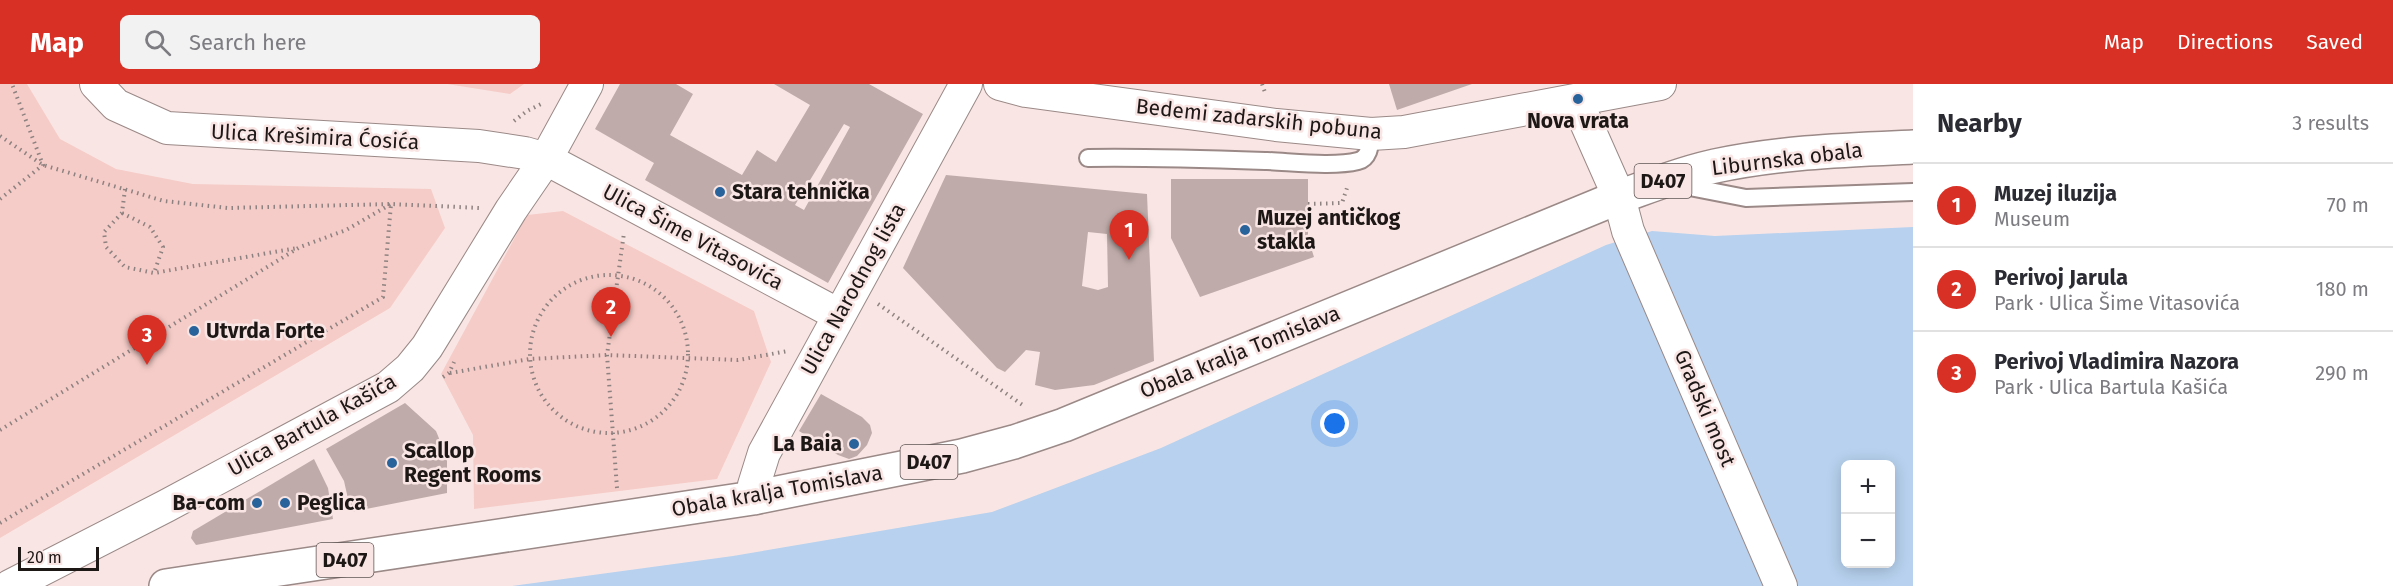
<!DOCTYPE html>
<html lang="en">
<head>
<meta charset="utf-8">
<style>
	:root { --surface:#fff; --page:#f2f2f3; --text:#2b2b33; --muted:#7c7c81; --line:#e1e1e2; --accent:#d93025 }
	body { margin:0; font-family:"Fira Sans",sans-serif; background:var(--page); color:var(--text) }
	.controls { position:absolute; right:18px; bottom:18px; display:grid; overflow:hidden; border-radius:9px; box-shadow:0 3px 15px #0003 }
	.controls button { width:54px; height:54px; display:grid; place-items:center; padding:0; border:0; border-bottom:2px solid var(--line); background:var(--surface); color:var(--text); font:30px sans-serif }
	.scale { position:absolute; left:18px; bottom:15px; width:81px; box-sizing:border-box; padding-left:6px; border:3px solid #1d1716; border-top:0; font-size:16px; line-height:21px; white-space:nowrap; color:#1d1716; -webkit-text-stroke:4px #f9e6e4; paint-order:stroke }
	.you { position:absolute; left:1335px; top:340px; width:21px; height:21px; margin:-15px; border:4px solid #fff; border-radius:50%; background:#1a73e8; box-shadow:0 0 0 9px #1a73e833 }
	.badge { display:grid; place-items:center; width:39px; height:39px; border-radius:50%; background:var(--accent); color:#fff; font-size:20px; font-weight:700 }
	.pin { position:absolute; translate:-50% -50px; filter:drop-shadow(0 2px 3px #0008) }
	.pin::after { content:''; position:absolute; top:32px; width:21px; height:18px; background:inherit; clip-path:polygon(0 0,100% 0,50% 100%) }
	.list { margin:0; padding:0; list-style:none }
	h2 { display:flex; justify-content:space-between; align-items:center; height:78px; margin:0; padding:0 24px; font-size:26px }
	h2 small { font-size:20px; font-weight:400; color:var(--muted) }
	.list li { display:grid; grid-template-columns:39px 1fr auto; gap:18px; align-items:center; box-sizing:border-box; height:84px; padding:0 24px; border-top:2px solid var(--line) }
	.list b { display:block; font-size:22px; white-space:nowrap }
	.list p { margin:0; font-size:20px; white-space:nowrap; color:var(--muted) }
	.list em { font-size:20px; font-style:normal; color:var(--muted) }
	.icon { flex:none; width:33px; height:33px; fill:none; stroke:currentColor; stroke-width:2; stroke-linecap:round; stroke-linejoin:round }
	.map { position:relative; flex:none; width:1913px; height:502px; overflow:hidden }
	header { display:flex; align-items:center; gap:36px; box-sizing:border-box; height:84px; padding:0 30px; background:var(--accent); color:#fff }
	header strong { font-size:28px }
	nav { display:flex; gap:33px; margin-inline-start:auto; font-size:21px }
	.search { width:420px; height:54px; background:var(--page); display:flex; align-items:center; gap:15px; box-sizing:border-box; padding:0 21px; border-radius:9px; color:var(--muted); font-size:22px }
	main { display:flex }
	aside { flex:1; background:var(--surface) }
	.map>svg:first-child { display:block }
	.green { fill:#f5ccc8 }
	.water { fill:#b7d1ee; fill-rule:evenodd }
	.building { fill:#bfacaa; fill-rule:evenodd }
	.lines { fill:none; stroke-linecap:round; stroke-linejoin:round }
	.lane-casing { stroke:#9a8987; stroke-width:20 }
	.street-casing { stroke:#9a8987; stroke-width:34 }
	.primary-casing { stroke:#9a8987; stroke-width:36 }
	.path { stroke:#8e8280; stroke-width:4; stroke-dasharray:1.5 4.5; stroke-linecap:butt }
	.lane { stroke:#fff; stroke-width:16 }
	.street { stroke:#fff; stroke-width:32 }
	.primary { stroke:#fff; stroke-width:33 }
	.poi-dot { fill:#29639b; stroke:#f9e6e4; stroke-width:2 }
	.labels { text-anchor:middle; dominant-baseline:central; stroke-width:5; stroke-linejoin:round; paint-order:stroke }
	.shield { fill:#f9e6e4; stroke:#5f5554; stroke-width:1.5 }
	.shield-label { font-size:20px; font-weight:bold; fill:#1d1716 }
	.street-label { font-size:21px; fill:#1d1716; stroke:#f9e6e4 }
	.poi-label { font-size:21px; font-weight:bold; fill:#1d1716; stroke:#f9e6e4; text-anchor:start }
</style>
</head>
<body>
<header>
<strong>Map</strong>
<div class="search"><svg class="icon" aria-label="search" viewBox="0 0 24 24"><circle cx="10" cy="10" r="6"/><path d="M15 15l6 6"/></svg>Search here</div>
<nav><a>Map</a><a>Directions</a><a>Saved</a></nav>
</header>
<main>
<div class="map">
<svg width="1913" height="502" viewBox="0 0 1913 502">
	<rect width="100%" height="100%" fill="#f9e6e4"/>
	<g class="green">
		<path d="M0 0H27L60 55 116 85 193 100 431 105 445 144 390 224 0 454Z"/>
		<path d="M447 0H524L510 10Z"/>
		<path d="M563 127 754 227 771 278 717 395 474 425 473 351 441 290 527 131Z"/>
	</g>
	<path class="water" d="M1913 143V502H512L733 472 992 428 1161 364 1606 161 1652 147 1715 152ZM1846 380H1890V480H1846Z"/>
	<g class="building">
		<path d="M620 0H676L693 10 670 51 742 91 757 66 776 78 810 21 774 0H869L923 30 828 199 645 96 654 79 595 45ZM844 40 850 43 804 126 795 121Z"/>
		<path d="M1389 0H1472L1397 26Z"/>
		<path d="M946 91 1147 110 1154 277 1094 301 1055 306 1035 301 1040 268 1026 266 1005 288 997 284 903 184ZM1088 148 1107 150 1108 203 1098 206 1082 202Z"/>
		<path d="M1171 95H1308V154L1314 173 1200 213 1171 154Z"/>
		<path d="M821 310 862 333 870 341 872 349 867 361 857 372 849 375 838 371 799 347Z"/>
		<path d="M405 319 436 347 447 374V409L351 428 344 397 326 365Z"/>
		<path d="M314 375 328 404 333 435 196 461 191 454 193 447Z"/>
	</g>
	<g class="lines">
		<g class="lane-casing">
			<g id="lane">
				<path d="M1088 74C1148 73 1207 75 1267 77 1293 78 1334 83 1358 77 1370 74 1370 60 1371 50"/>
				<path d="M1674 100 1746 114 1913 108"/>
			</g>
		</g>
		<g class="street-casing">
			<g id="street">
				<path d="M96 0 116 21 167 44 479 62 525 69 546 75 839 231"/>
				<path d="M1000 0 1026 7 1276 41 1371 50 1404 48 1660 0"/>
				<path d="M1580 25 1619 113 1628 147 1781 502"/>
				<path d="M753 414 754 401 764 369 966 0"/>
				<path d="M10 502 166 422 388 303 410 284 427 263 511 126 546 75 587 0"/>
			</g>
		</g>
		<g class="primary-casing">
			<path id="primary" d="M166 502 753 414 962 372 1014 358 1064 341 1619 113C1650 102 1682 89 1715 82 1780 68 1847 66 1913 63"/>
		</g>
		<g class="path">
			<path d="M1262 0 1266 11"/>
			<path d="M514 37 527 27 543 19"/>
			<path d="M0 52 43 81 164 117 228 124 391 120 480 124"/>
			<path d="M125 105 122 129 104 148 106 163 125 183 154 189 297 164"/>
			<path d="M0 115 43 81 12 0"/>
			<path d="M1308 120 1342 119 1348 101"/>
			<path d="M122 129 150 143 163 163 154 189"/>
			<circle cx="609" cy="270" r="79"/>
			<path d="M878 220 1024 322"/>
			<path d="M450 289 530 275 607 271 738 276 788 267"/>
			<path d="M443 293 449 289 454 278"/>
			<path d="M0 346 300 163 346 146 391 120"/>
			<path d="M617 404 607 271 624 149"/>
			<path d="M0 439 383 213 391 120"/>
		</g>
		<use href="#lane" class="lane"/>
		<use href="#street" class="street"/>
		<use href="#primary" class="primary"/>
	</g>
	<g class="poi-dot">
		<circle cx="1578" cy="15" r="6"/>
		<circle cx="720" cy="108" r="6"/>
		<circle cx="1245" cy="146" r="6"/>
		<circle cx="194" cy="247" r="6"/>
		<circle cx="854" cy="360" r="6"/>
		<circle cx="392" cy="379" r="6"/>
		<circle cx="257" cy="419" r="6"/>
		<circle cx="285" cy="419" r="6"/>
	</g>
	<g class="labels">
		<g class="shield">
			<rect x="1634.5" y="80" width="57" height="34" rx="4.5"/>
			<rect x="900.5" y="361" width="57" height="34" rx="4.5"/>
			<rect x="316.5" y="459" width="57" height="34" rx="4.5"/>
		</g>
		<g class="shield-label">
			<text x="1663" y="97">D407</text>
			<text x="929" y="378">D407</text>
			<text x="345" y="476">D407</text>
		</g>
		<g class="street-label">
			<text transform="translate(1259 35) rotate(6)">Bedemi zadarskih pobuna</text>
			<text transform="translate(315 53) rotate(3)">Ulica Krešimira Ćosića</text>
			<text transform="translate(1787 75) rotate(-7)">Liburnska obala</text>
			<text transform="translate(693 153) rotate(28)">Ulica Šime Vitasovića</text>
			<text transform="translate(853 205) rotate(-61)">Ulica Narodnog lista</text>
			<text transform="translate(1240 268) rotate(-22)">Obala kralja Tomislava</text>
			<text transform="translate(1705 324) rotate(67)">Gradski most</text>
			<text transform="translate(312 341) rotate(-29)">Ulica Bartula Kašića</text>
			<text transform="translate(777 407) rotate(-10)">Obala kralja Tomislava</text>
		</g>
		<g class="poi-label">
			<text x="1578" y="37" text-anchor="middle">Nova vrata</text>
			<text x="732" y="108">Stara tehnička</text>
			<text x="1257" y="134">Muzej antičkog<tspan x="1257" dy="24">stakla</tspan></text>
			<text x="206" y="247">Utvrda Forte</text>
			<text x="842" y="360" text-anchor="end">La Baia</text>
			<text x="404" y="367">Scallop<tspan x="404" dy="24">Regent Rooms</tspan></text>
			<text x="245" y="419" text-anchor="end">Ba-com</text>
			<text x="297" y="419">Peglica</text>
		</g>
	</g>
</svg>
<div class="controls">
<button>+</button>
<button>−</button>
</div>
<div class="scale">20 m</div>
<div class="you"></div>
<div class="pin badge" style="left:1129px;top:176px">1</div>
<div class="pin badge" style="left:611px;top:253px">2</div>
<div class="pin badge" style="left:147px;top:281px">3</div>
</div>
<aside>
<h2>Nearby<small>3 results</small></h2>
<ul class="list">
<li><span class="badge">1</span><div><b>Muzej iluzija</b><p>Museum</p></div><em>70 m</em></li>
<li><span class="badge">2</span><div><b>Perivoj Jarula</b><p>Park · Ulica Šime Vitasovića</p></div><em>180 m</em></li>
<li><span class="badge">3</span><div><b>Perivoj Vladimira Nazora</b><p>Park · Ulica Bartula Kašića</p></div><em>290 m</em></li>
</ul>
</aside>
</main>
</body>
</html>
